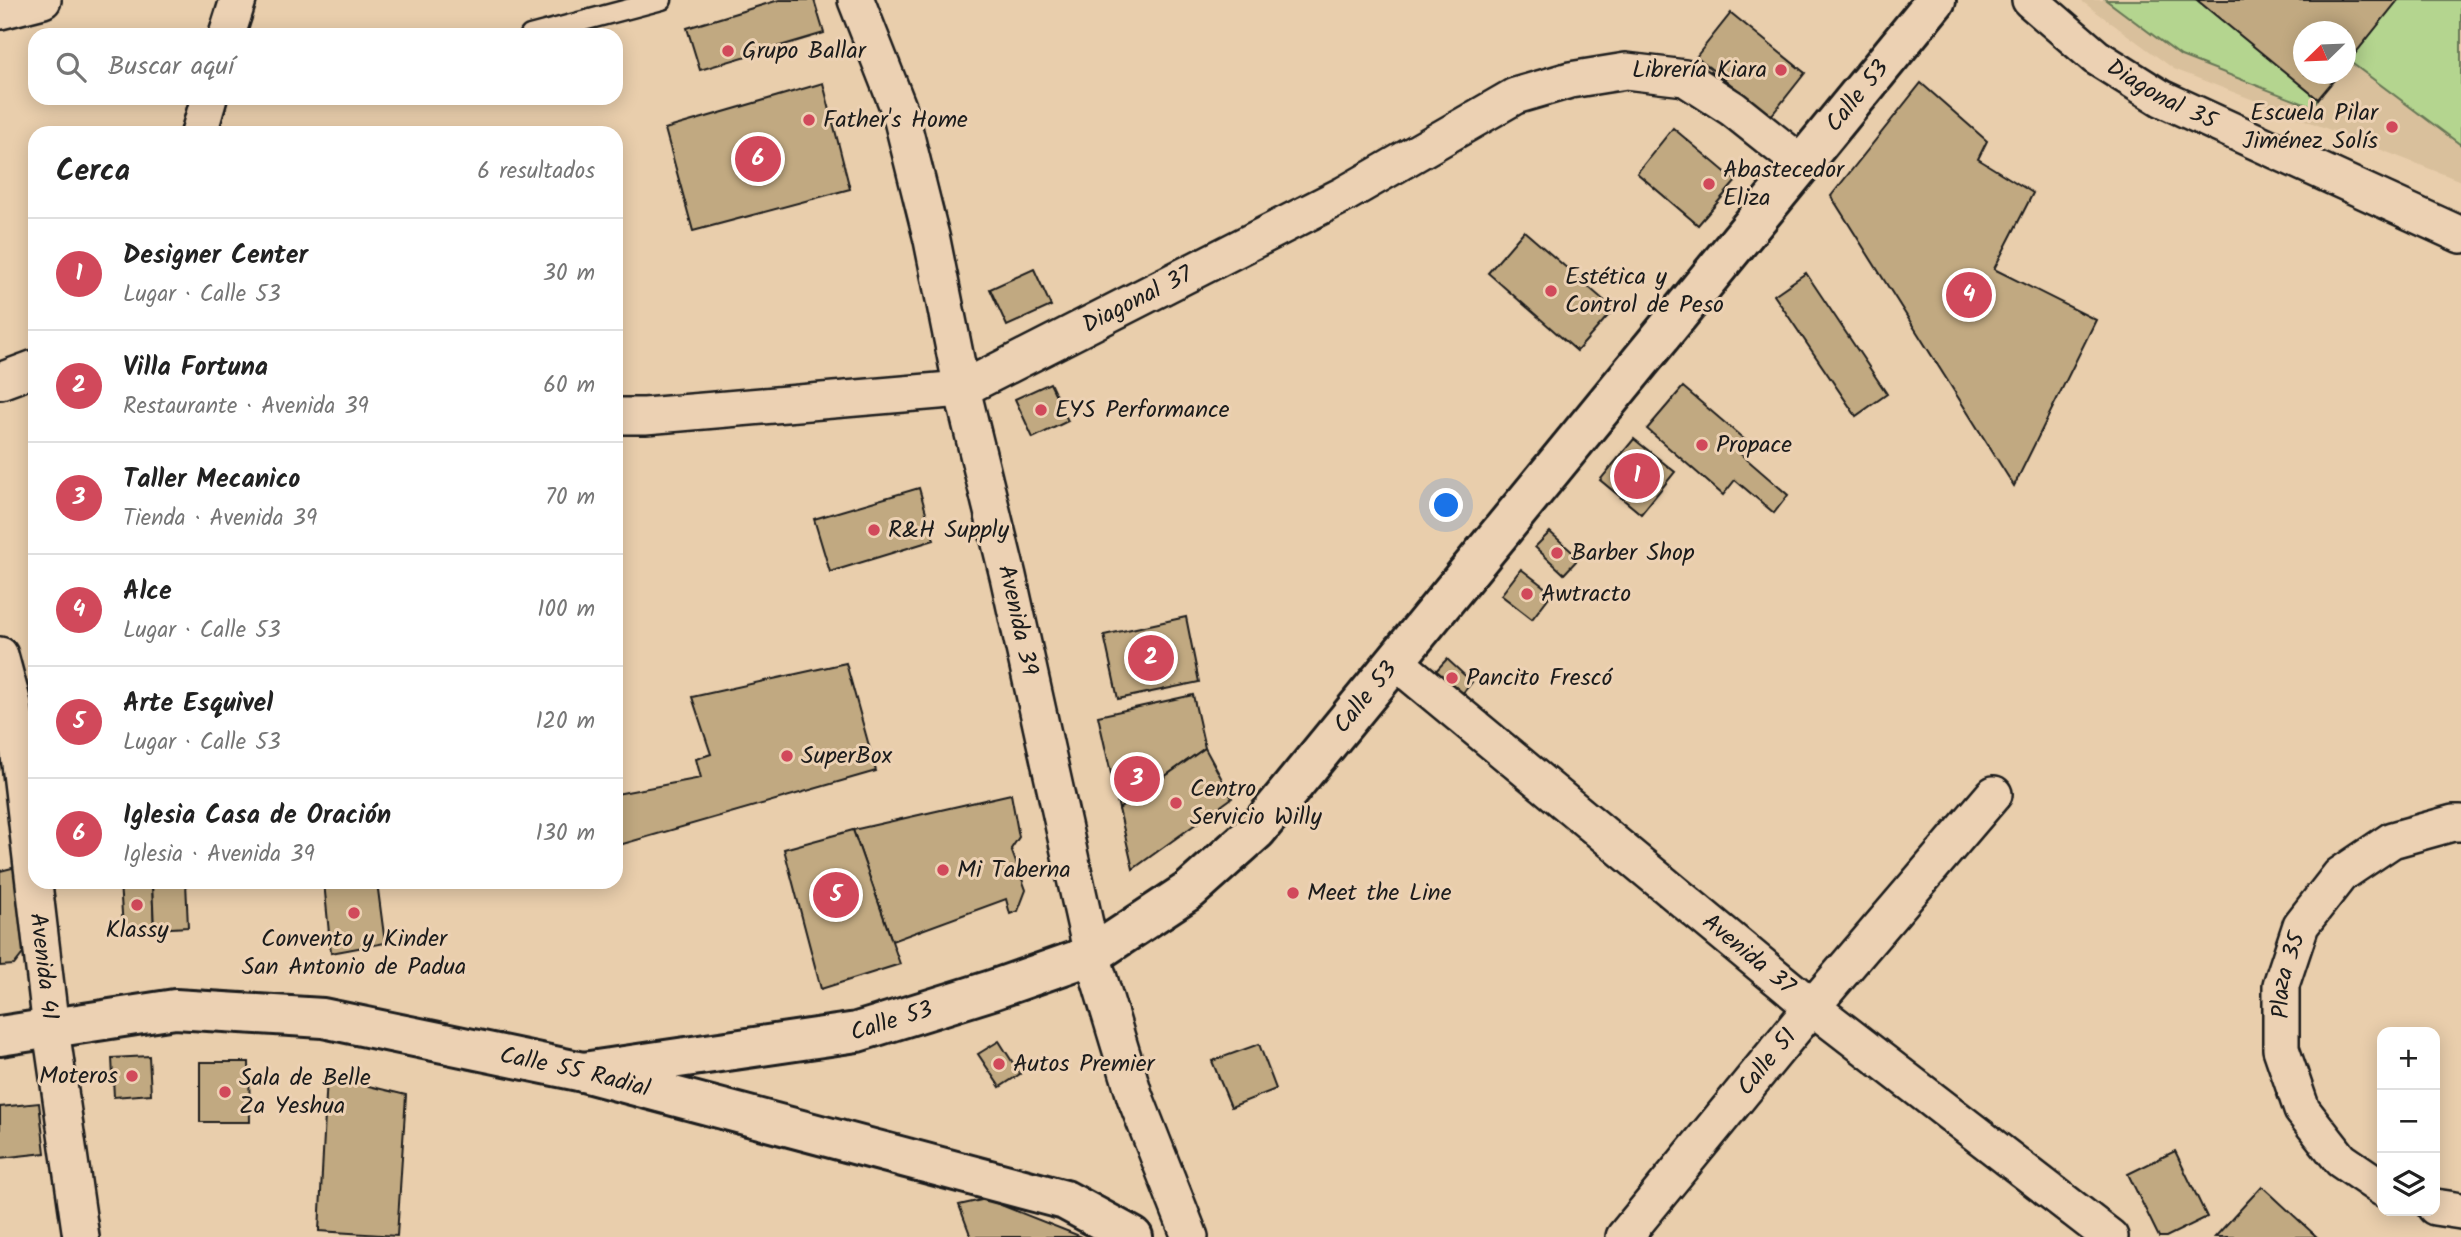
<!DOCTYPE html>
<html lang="es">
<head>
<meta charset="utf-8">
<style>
	:root { --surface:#fff; --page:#f6f6f6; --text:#222; --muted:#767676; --line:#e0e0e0; --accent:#d1495b }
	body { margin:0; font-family:Kalam,sans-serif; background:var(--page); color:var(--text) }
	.controls { position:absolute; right:21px; bottom:21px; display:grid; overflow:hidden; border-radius:14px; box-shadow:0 4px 18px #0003 }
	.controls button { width:63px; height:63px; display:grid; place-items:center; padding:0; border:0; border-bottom:2px solid var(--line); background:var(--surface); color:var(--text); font:35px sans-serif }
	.compass { position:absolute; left:2293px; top:21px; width:63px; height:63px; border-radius:50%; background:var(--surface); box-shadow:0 4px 18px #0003; rotate:247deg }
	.you { position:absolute; left:1447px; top:506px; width:24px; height:24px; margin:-18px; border:5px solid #fff; border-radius:50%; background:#1a73e8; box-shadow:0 0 0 10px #1a73e833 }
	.badge { display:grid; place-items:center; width:46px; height:46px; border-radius:50%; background:var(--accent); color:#fff; font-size:23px; font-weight:700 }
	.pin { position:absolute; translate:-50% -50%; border:4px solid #fff; box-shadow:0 2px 7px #0006 }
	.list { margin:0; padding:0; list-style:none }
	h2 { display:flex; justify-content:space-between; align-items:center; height:91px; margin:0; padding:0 28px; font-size:30px }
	h2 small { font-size:23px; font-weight:400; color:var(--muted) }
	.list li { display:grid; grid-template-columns:46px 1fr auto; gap:21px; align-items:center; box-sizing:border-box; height:112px; padding:0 28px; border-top:2px solid var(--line) }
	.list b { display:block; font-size:26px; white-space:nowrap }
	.list p { margin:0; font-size:23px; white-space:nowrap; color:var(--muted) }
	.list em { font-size:23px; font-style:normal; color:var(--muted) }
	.icon { flex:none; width:38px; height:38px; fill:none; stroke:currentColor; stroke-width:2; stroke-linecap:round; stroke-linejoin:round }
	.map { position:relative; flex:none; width:2461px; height:1237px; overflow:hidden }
	.search { position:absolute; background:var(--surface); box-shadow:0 4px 18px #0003; left:28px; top:28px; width:595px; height:77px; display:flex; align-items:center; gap:18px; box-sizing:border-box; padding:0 24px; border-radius:21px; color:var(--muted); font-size:26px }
	.panel { position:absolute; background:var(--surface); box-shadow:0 4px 18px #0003; left:28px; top:126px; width:595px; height:763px; border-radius:21px }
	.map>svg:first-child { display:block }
	.built { fill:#d9c09c; fill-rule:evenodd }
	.green { fill:#b4d58f; stroke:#687856; stroke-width:2 }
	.building { fill:#c1a981; stroke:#1c1c1c; stroke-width:2 }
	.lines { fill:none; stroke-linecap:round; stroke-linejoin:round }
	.lane-casing { stroke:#1c1c1c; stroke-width:23 }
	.street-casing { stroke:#1c1c1c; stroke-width:40 }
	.secondary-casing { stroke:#1c1c1c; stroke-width:44 }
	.lane { stroke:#ecd1b3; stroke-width:18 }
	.street { stroke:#ecd1b3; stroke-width:35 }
	.secondary { stroke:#ecd1b3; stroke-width:38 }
	.poi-dot { fill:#d1495b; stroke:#ecd1b3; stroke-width:2.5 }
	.labels { text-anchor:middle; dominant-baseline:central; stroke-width:6; stroke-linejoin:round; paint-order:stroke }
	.poi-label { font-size:24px; fill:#1c1c1c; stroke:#ecd1b3; text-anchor:start }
	.street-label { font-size:24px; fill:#1c1c1c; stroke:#ecd1b3 }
</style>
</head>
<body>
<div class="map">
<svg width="2461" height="1237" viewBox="0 0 2461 1237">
	<rect width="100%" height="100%" fill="#e9ceac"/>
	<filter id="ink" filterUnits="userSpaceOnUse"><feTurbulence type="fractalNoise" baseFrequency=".0143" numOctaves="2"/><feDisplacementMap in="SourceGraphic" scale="14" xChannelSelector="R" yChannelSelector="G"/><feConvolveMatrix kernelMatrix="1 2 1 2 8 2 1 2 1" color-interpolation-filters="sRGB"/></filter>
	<g filter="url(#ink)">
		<path class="built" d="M2080 0H2461V181L2174 69ZM2304 32H2346V74H2304Z"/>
		<g class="green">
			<path d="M2106 0H2197L2318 99 2312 107 2181 56Z"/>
			<path d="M2398 0H2461V145L2349 61Z"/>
		</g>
		<g class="building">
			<path d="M779 0H814L824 33 700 70 687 28Z"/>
			<path d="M2197 0H2398L2346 65V32H2304V74H2339L2318 99Z"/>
			<path d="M1731 13 1805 73 1771 116 1696 57Z"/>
			<path d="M823 83 850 189 693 231 665 129Z"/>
			<path d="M1921 83 1987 141 1978 159 2033 193 1994 269 2096 320 2014 486 1831 196Z"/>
			<path d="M1673 128 1736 181 1698 225 1637 173Z"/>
			<path d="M1524 231 1614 309 1577 351 1488 273Z"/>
			<path d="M1034 269 1051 306 1007 326 990 289Z"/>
			<path d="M1806 273 1887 394 1856 416 1774 295Z"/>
			<path d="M1050 383 1068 421 1033 438 1015 399Z"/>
			<path d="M1683 387 1745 440 1736 450 1788 495 1774 513 1735 480 1723 495 1647 429Z"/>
			<path d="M1634 439 1675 472 1641 514 1600 480Z"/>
			<path d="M919 488 934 540 830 572 814 519Z"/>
			<path d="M1550 532 1579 558 1564 574 1535 547Z"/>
			<path d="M1521 569 1552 593 1532 619 1501 595Z"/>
			<path d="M1186 617 1199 682 1118 699 1104 635Z"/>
			<path d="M1447 659 1472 682 1458 699 1432 675Z"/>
			<path d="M846 663 876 771 616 846V794L701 778 696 759 711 754 692 697Z"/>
			<path d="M1193 695 1205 748 1119 809 1098 716Z"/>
			<path d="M1205 748 1232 798 1133 869 1119 809Z"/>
			<path d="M1011 794 1019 837 1011 849 1026 890 1018 911 1010 914 1006 899 892 941 853 830Z"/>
			<path d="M853 830 900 964 821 989 784 849Z"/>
			<path d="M20 866 29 946 14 965 0 966V871Z"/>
			<path d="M120 882H152L154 929H123Z"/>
			<path d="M152 882H186L188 927 154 929Z"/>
			<path d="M324 882H377L385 943 331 953Z"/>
			<path d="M999 1041 1020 1074 1000 1087 978 1054Z"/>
			<path d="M1259 1044 1276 1089 1231 1107 1212 1061Z"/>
			<path d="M149 1056 151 1094 114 1097 112 1058Z"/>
			<path d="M200 1062H249L250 1122H200Z"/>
			<path d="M327 1076 406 1095 397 1236 319 1231Z"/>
			<path d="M39 1103 45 1153 0 1158V1107Z"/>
			<path d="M2175 1151 2207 1217 2166 1237H2159L2128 1174Z"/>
			<path d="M2262 1186 2317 1237H2215Z"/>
			<path d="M986 1199 1082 1237H971L959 1205Z"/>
		</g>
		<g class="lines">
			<g class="lane-casing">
				<path id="lane" d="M530 35 662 0"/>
			</g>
			<g class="street-casing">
				<g id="street">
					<path id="s1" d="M856 0 900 112 932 240 962 389 1008 576 1092 955 1135 1097 1190 1237"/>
					<path id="s2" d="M2030 0 2096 57 2161 98 2461 235"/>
					<path d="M0 11 43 0"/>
					<path d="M227 35 238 0"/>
					<path d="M199 133 209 98"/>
					<path d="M0 381 35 368"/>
					<path id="s3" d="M616 416H645L962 389 1345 194 1515 96 1570 80 1626 71 1685 78 1733 109 1802 164"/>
					<path id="s4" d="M0 655 13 704 51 1029 81 1237"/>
					<path id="s5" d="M1396 662 1812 1007 2110 1237"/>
					<path id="s6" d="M2382 1188 2341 1160 2302 1110 2281 1049V985L2301 925 2340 875 2392 840 2453 823H2461"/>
					<path d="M2435 1207 2461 1211"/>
					<path id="s7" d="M1624 1237 1812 1007 1994 794"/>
				</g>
			</g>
			<g class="secondary-casing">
				<g id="secondary">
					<path id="s8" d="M0 1036 175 1009 323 1018 583 1072 1065 1200 1133 1237"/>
					<path id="s9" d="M583 1072 857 1032 992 990 1092 955 1190 890 1257 830 1936 0"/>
				</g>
			</g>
			<use href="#lane" class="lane"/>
			<use href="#street" class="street"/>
			<use href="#secondary" class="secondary"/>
		</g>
	</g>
	<g class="poi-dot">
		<circle cx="728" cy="51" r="7"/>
		<circle cx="1781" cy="70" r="7"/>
		<circle cx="809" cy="120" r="7"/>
		<circle cx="2392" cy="127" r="7"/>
		<circle cx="1709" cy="184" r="7"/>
		<circle cx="1551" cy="291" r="7"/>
		<circle cx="1041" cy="410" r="7"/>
		<circle cx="1702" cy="445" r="7"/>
		<circle cx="874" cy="530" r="7"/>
		<circle cx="1557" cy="553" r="7"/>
		<circle cx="1527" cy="594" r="7"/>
		<circle cx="1452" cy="678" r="7"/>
		<circle cx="787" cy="756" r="7"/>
		<circle cx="1176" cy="803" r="7"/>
		<circle cx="943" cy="870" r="7"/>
		<circle cx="1293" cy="893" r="7"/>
		<circle cx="137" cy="905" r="7"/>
		<circle cx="354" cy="913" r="7"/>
		<circle cx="999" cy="1064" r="7"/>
		<circle cx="132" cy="1076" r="7"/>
		<circle cx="225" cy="1092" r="7"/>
	</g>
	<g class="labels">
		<g class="poi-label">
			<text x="742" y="51">Grupo Ballar</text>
			<text x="1767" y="70" text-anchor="end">Librería Kiara</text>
			<text x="2378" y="113" text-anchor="end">Escuela Pilar<tspan x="2378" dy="28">Jiménez Solís</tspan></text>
			<text x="823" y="120">Father's Home</text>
			<text x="1723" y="170">Abastecedor<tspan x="1723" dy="28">Eliza</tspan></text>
			<text x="1565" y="277">Estética y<tspan x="1565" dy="28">Control de Peso</tspan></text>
			<text x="1055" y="410">EYS Performance</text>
			<text x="1716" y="445">Propace</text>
			<text x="888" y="530">R&amp;H Supply</text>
			<text x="1571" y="553">Barber Shop</text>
			<text x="1541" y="594">Awtracto</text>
			<text x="1466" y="678">Pancito Frescó</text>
			<text x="801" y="756">SuperBox</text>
			<text x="1190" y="789">Centro<tspan x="1190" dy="28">Servicio Willy</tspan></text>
			<text x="957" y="870">Mi Taberna</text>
			<text x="1307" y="893">Meet the Line</text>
			<text x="137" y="930" text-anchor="middle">Klassy</text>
			<text x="354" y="939" text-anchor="middle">Convento y Kinder<tspan x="354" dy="28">San Antonio de Padua</tspan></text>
			<text x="1013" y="1064">Autos Premier</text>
			<text x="118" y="1076" text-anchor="end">Moteros</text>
			<text x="239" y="1078">Sala de Belle<tspan x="239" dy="28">Za Yeshua</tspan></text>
		</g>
		<g class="street-label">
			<text stroke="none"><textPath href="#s2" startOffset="163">Diagonal 35</textPath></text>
			<text stroke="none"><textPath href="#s9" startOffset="1680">Calle 53</textPath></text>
			<text stroke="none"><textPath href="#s3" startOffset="544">Diagonal 37</textPath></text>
			<text stroke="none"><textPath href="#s1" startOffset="642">Avenida 39</textPath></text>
			<text stroke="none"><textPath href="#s9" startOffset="903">Calle 53</textPath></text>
			<text stroke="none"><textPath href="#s5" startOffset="458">Avenida 37</textPath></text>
			<text stroke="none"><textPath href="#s4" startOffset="315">Avenida 41</textPath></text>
			<text stroke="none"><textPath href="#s6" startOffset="252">Plaza 35</textPath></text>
			<text stroke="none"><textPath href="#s9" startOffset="313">Calle 53</textPath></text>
			<text stroke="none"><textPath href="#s7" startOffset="226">Calle 51</textPath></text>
			<text stroke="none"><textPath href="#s8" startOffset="583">Calle 55 Radial</textPath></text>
		</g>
	</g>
</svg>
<div class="controls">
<button>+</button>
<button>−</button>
<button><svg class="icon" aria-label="layers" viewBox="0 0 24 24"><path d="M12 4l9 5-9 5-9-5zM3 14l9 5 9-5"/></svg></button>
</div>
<svg class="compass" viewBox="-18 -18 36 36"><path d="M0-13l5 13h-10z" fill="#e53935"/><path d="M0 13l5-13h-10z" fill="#767676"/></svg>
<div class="you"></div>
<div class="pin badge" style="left:1637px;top:476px">1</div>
<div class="pin badge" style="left:1151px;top:658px">2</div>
<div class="pin badge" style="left:1137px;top:779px">3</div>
<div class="pin badge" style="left:1969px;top:295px">4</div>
<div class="pin badge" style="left:836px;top:895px">5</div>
<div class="pin badge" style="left:758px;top:159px">6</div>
<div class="search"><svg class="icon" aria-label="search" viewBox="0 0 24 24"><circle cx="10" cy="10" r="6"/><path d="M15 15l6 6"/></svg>Buscar aquí</div>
<section class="panel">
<h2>Cerca<small>6 resultados</small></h2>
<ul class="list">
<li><span class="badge">1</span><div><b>Designer Center</b><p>Lugar · Calle 53</p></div><em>30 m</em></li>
<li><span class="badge">2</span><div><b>Villa Fortuna</b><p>Restaurante · Avenida 39</p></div><em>60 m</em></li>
<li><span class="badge">3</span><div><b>Taller Mecanico</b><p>Tienda · Avenida 39</p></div><em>70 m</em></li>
<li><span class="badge">4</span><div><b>Alce</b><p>Lugar · Calle 53</p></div><em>100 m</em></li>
<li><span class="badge">5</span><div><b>Arte Esquivel</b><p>Lugar · Calle 53</p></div><em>120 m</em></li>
<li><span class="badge">6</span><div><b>Iglesia Casa de Oración</b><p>Iglesia · Avenida 39</p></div><em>130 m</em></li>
</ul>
</section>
</div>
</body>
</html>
